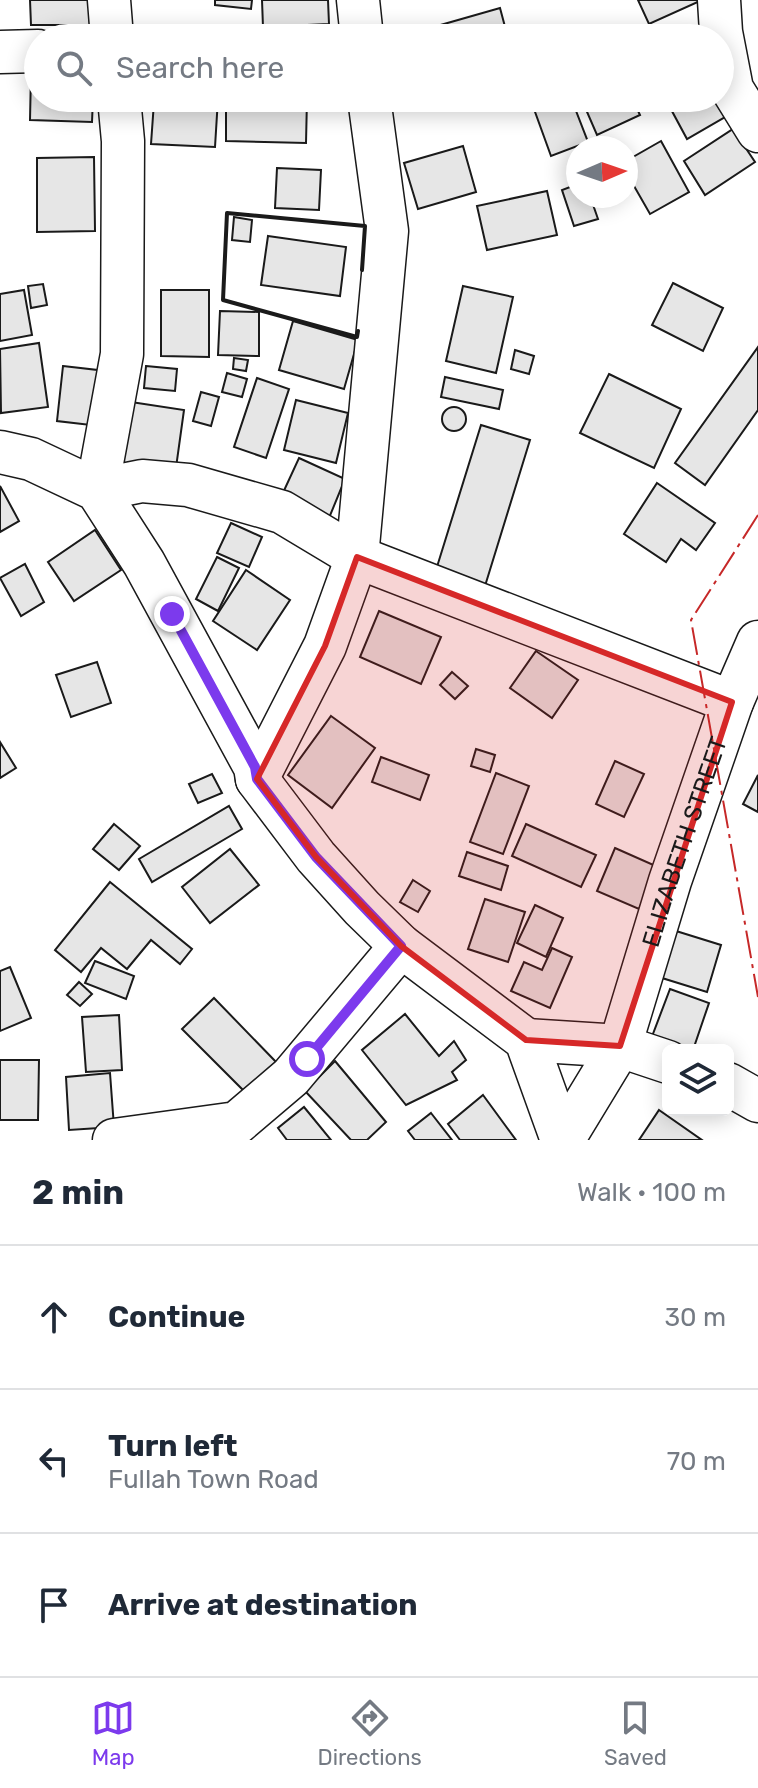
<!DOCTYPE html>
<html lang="en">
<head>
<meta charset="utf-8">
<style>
	:root { --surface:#fff; --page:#f6f6f7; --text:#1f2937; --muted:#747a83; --line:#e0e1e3; --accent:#7c3aed }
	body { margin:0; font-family:Rubik,sans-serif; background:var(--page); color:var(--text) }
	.controls { position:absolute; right:24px; bottom:24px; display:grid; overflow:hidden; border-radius:12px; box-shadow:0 4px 20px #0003 }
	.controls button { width:72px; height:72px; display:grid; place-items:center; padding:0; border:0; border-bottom:2px solid var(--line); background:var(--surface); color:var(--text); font:40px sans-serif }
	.compass { position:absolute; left:566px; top:136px; width:72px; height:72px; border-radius:50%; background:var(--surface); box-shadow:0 4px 20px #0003; rotate:88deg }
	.stop { position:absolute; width:24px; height:24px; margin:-18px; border:6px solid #7c3aed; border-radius:50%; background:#fff }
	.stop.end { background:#7c3aed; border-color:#fff; box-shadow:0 2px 8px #0008 }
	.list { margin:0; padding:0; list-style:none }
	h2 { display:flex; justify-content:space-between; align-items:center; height:104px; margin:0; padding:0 32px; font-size:34px }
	h2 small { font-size:26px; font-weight:400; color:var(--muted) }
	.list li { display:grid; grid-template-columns:52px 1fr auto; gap:24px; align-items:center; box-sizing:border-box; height:144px; padding:0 32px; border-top:2px solid var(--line) }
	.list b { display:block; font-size:30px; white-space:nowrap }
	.list p { margin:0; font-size:26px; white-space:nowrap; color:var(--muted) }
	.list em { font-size:26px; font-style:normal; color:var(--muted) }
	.icon { flex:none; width:44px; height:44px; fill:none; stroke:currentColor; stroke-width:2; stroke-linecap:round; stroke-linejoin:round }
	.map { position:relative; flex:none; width:758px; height:1140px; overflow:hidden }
	.search { position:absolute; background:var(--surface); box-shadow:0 4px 20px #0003; left:24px; right:24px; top:24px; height:88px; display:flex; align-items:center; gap:20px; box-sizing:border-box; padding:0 28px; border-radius:44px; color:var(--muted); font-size:30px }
	.sheet { height:536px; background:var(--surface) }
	nav { display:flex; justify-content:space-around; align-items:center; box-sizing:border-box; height:112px; border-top:2px solid var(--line); background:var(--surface); font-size:22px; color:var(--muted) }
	nav a { display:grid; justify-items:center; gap:4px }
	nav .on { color:var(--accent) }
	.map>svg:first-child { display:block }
	.building { fill:#e6e6e6; stroke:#1a1a1a; stroke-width:2 }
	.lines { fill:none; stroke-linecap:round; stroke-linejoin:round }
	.minor-casing { stroke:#1a1a1a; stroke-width:45 }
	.minor { stroke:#fff; stroke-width:42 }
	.wall { stroke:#1a1a1a; stroke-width:4 }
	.power { stroke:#c62828; stroke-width:2; stroke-dasharray:28 6 4 6; stroke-linecap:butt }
	.route { stroke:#7c3aed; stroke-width:10 }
	.marked { fill:#d62828; fill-opacity:0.2; stroke:#d62828; stroke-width:6; stroke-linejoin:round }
	.labels { text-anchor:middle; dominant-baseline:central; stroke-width:6; stroke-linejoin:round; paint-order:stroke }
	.street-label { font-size:24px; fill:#1a1a1a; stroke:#fff }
</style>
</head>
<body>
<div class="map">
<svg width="758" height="1140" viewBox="0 0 758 1140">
	<rect width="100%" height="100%" fill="#fff"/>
	<g class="building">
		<path d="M30 0H89L90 25H31Z"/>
		<path d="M215 0H252L251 9 215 5Z"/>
		<path d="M262 0H328L329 24 263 27Z"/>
		<path d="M638 0H702L649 24Z"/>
		<path d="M500 8 508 38H418L416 32Z"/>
		<path d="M31 73H38V98H93L92 122 30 120Z"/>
		<path d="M188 98H218L215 147 151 144 154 102 188 104Z"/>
		<path d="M226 98H307L306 143 226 141Z"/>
		<path d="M530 98H571L588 142 551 156Z"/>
		<path d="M581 98H632L640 115 597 135Z"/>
		<path d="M669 98H715L725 117 687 139 666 100Z"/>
		<path d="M733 129 755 162 705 195 684 161Z"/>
		<path d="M661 141 689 192 650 214 626 172V161Z"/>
		<path d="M463 146 476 192 418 209 404 163Z"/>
		<path d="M94 157 95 231 37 232V158Z"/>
		<path d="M277 168 321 170 319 210 275 208Z"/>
		<path d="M578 184V196H590L598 219 574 226 562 190Z"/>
		<path d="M547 191 557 235 487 250 477 206Z"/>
		<path d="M234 217 252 220 250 242 232 240Z"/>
		<path d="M268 236 346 247 340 296 261 285Z"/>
		<path d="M673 283 723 308 703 351 652 325Z"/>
		<path d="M43 284 47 305 31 308 28 286Z"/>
		<path d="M463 286 513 297 496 373 446 361Z"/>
		<path d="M24 290 32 335 0 341V294Z"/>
		<path d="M161 290H209V357L161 356Z"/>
		<path d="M220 311 259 312V356L218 355Z"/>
		<path d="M293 321 358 340 344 389 279 370Z"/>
		<path d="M39 343 48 407 1 413 0 349Z"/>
		<path d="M758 347V410L705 485 675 463Z"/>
		<path d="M515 350 534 356 529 374 511 369Z"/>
		<path d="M234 358 248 360 246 371 233 369Z"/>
		<path d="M63 366 106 371 99 426 57 421Z"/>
		<path d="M146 366 177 369 175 391 144 388Z"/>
		<path d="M227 373 247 379 242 397 222 392Z"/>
		<path d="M609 374 681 409 654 468 580 433Z"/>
		<path d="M445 377 503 390 499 409 441 397Z"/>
		<path d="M257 378 289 389 266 458 234 447Z"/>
		<path d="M201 392 219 397 211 426 193 421Z"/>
		<path d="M296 400 348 413 336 463 284 450Z"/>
		<path d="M131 402 184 410 175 475 121 468Z"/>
		<circle cx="454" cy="419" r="12"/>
		<path d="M481 425 530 440 485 586 436 570Z"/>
		<path d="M299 458 345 479 329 518 281 497Z"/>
		<path d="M657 483 715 523 696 550 681 539 666 562 624 534Z"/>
		<path d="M0 486 19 521 0 532Z"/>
		<path d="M231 523 262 537 249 567 217 553Z"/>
		<path d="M95 530 121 570 74 601 48 562Z"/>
		<path d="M217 557 239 568 218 611 196 599Z"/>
		<path d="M25 564 44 602 21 616 0 578Z"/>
		<path d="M246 570 290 600 257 650 213 621Z"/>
		<path d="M379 611 441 637 421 684 360 657Z"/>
		<path d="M536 651 578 680 552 718 510 688Z"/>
		<path d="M97 662 111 703 71 717 56 675Z"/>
		<path d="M452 672 468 686 455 699 440 685Z"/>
		<path d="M331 716 375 748 332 808 288 775Z"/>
		<path d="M0 742 16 768 0 778Z"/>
		<path d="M476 749 495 755 490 772 471 766Z"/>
		<path d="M381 757 429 775 420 800 372 782Z"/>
		<path d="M615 761 644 774 624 817 596 804Z"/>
		<path d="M496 773 529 786 503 854 470 842Z"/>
		<path d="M212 774 222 793 198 803 189 784Z"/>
		<path d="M758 775V812L743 804Z"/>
		<path d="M229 806 242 829 152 882 139 859Z"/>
		<path d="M114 824 140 846 119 870 93 849Z"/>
		<path d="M526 824 596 855 581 887 512 856Z"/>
		<path d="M615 848 658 867 639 909 597 891Z"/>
		<path d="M230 849 259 885 210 923 182 887Z"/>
		<path d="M467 852 508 866 501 890 459 876Z"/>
		<path d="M413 880 430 891 418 912 400 902Z"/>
		<path d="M110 882 192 949 180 964 151 940 127 969 101 948 81 972 55 950Z"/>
		<path d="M485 899 525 912 508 962 468 949Z"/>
		<path d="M535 905 563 918 546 957 517 943Z"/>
		<path d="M676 931 721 945 707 992 662 978Z"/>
		<path d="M552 948 572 957 550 1008 511 991 524 962 542 970Z"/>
		<path d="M95 961 134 976 126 999 85 983Z"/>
		<path d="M10 967 31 1018 0 1031V971Z"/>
		<path d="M79 982 92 994 80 1006 67 995Z"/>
		<path d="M670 989 709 1003 693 1050 648 1047Z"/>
		<path d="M214 998 278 1064 247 1094 182 1029Z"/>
		<path d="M405 1014 439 1056 454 1041 466 1060 452 1072 457 1080 406 1105 362 1050Z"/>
		<path d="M119 1015 122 1070 86 1072 82 1017Z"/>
		<path d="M0 1060H39L38 1120H0Z"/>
		<path d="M335 1061 386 1122 367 1140H351L305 1091Z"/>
		<path d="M110 1073 114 1127 69 1130 66 1077Z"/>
		<path d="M483 1095 516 1140H460L448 1124Z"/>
		<path d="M304 1107 331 1140H287L278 1128Z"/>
		<path d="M659 1110 702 1140H639Z"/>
		<path d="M431 1113 452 1140H415L408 1131Z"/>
	</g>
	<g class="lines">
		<g class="minor-casing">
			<g id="minor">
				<path d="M109 0 112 38"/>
				<path d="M358 0 362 38"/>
				<path d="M719 0 721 32 732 89 758 131"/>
				<path d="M0 52 38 51"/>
				<path d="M119 98 123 141 122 354 97 490 142 481 188 485 282 512 357 557 732 702"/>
				<path d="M0 452 31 459 97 490 144 563 255 767 257 779 316 857 362 908 401 946 526 1040 562 1140"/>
				<path d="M257 779 325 646 357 557 387 231 369 98"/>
				<path d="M526 1040 620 1046 668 1062"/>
				<path d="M728 1084 758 1101"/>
				<path d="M114 1140 237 1123 291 1077 401 946"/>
				<path id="s1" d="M563 1140 620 1046 670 881 732 702 758 642"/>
			</g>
		</g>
		<use href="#minor" class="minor"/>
		<path class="wall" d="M358 331 357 337 223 300 227 213 365 226 362 270"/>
		<path class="power" d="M758 515 691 620 758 997"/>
	</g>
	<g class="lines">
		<path class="route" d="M172 614 255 767 257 779 316 857 401 946 307 1059"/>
	</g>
	<path class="marked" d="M357 557 732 702 620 1046 526 1040 401 946 316 857 257 779 325 646Z"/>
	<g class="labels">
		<g class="street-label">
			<text stroke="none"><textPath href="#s1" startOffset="324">ELIZABETH STREET</textPath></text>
		</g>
	</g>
</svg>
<div class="controls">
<button><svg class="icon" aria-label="layers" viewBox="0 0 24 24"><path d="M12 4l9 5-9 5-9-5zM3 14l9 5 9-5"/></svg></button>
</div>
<svg class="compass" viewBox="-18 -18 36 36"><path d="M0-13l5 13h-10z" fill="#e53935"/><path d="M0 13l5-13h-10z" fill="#747a83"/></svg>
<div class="stop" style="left:307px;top:1059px"></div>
<div class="stop end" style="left:172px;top:614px"></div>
<div class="search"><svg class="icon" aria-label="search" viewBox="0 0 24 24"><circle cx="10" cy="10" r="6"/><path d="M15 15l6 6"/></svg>Search here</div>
</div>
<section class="sheet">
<h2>2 min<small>Walk · 100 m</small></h2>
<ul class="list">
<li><svg class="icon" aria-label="ahead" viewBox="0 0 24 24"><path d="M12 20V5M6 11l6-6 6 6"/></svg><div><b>Continue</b></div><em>30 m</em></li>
<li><svg class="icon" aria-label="left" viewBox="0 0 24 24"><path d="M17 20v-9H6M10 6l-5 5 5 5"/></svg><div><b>Turn left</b><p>Fullah Town Road</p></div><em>70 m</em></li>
<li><svg class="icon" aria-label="arrive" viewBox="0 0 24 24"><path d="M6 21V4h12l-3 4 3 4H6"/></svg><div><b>Arrive at destination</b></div></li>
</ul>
</section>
<nav>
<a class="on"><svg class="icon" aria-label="map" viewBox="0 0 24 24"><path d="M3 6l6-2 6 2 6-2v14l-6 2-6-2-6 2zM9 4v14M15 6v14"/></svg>Map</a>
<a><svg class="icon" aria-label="directions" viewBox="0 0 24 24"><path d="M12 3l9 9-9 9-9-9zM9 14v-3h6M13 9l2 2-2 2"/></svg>Directions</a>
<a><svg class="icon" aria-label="saved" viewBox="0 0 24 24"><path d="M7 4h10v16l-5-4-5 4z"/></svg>Saved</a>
</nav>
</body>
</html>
